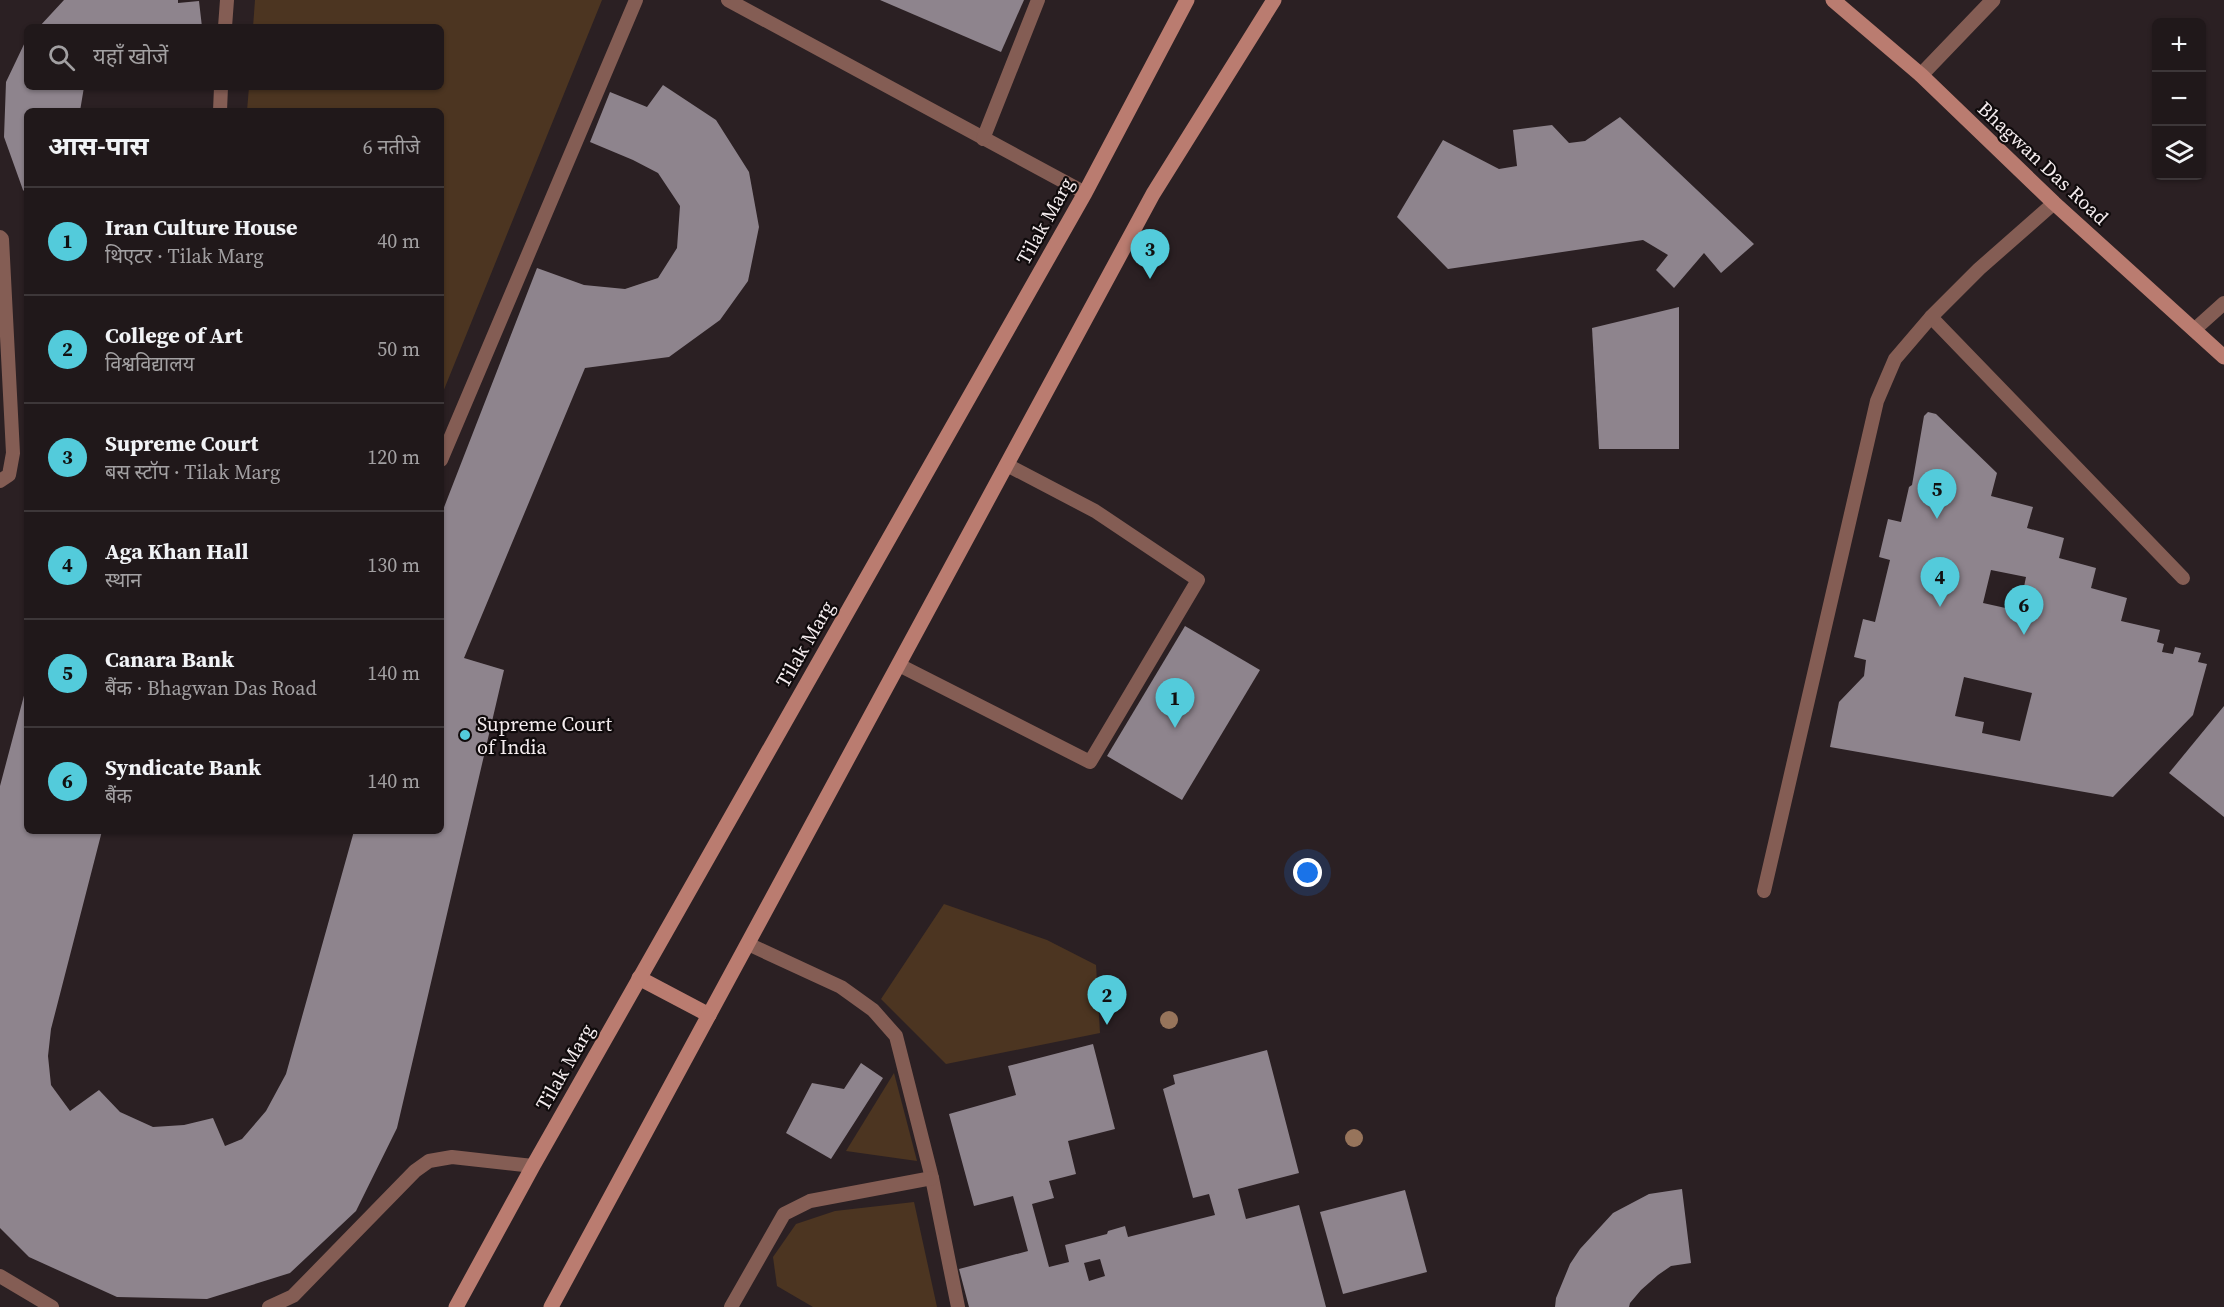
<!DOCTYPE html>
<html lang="hi">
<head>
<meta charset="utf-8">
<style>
	:root { --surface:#20181a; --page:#2d2527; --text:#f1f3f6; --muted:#a2a0a2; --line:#3d3739; --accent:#53cbdb }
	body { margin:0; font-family:"Source Serif 4","Noto Sans Devanagari",serif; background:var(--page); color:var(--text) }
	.controls { position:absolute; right:18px; top:18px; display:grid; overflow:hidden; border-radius:9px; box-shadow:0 2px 4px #0004 }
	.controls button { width:54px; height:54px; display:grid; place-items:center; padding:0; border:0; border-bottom:2px solid var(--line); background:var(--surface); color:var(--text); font:30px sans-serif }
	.you { position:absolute; left:1308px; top:873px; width:21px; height:21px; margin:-15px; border:4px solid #fff; border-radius:50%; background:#1a73e8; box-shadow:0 0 0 9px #1a73e833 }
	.badge { display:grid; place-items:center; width:39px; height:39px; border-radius:50%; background:var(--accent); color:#111; font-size:20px; font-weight:700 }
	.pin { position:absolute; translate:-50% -50px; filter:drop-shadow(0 2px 3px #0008) }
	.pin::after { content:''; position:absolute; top:32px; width:21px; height:18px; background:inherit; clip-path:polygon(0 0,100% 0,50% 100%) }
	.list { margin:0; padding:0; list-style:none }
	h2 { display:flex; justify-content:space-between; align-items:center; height:78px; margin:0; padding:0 24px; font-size:26px }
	h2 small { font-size:20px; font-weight:400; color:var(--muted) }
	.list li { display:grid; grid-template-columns:39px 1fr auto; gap:18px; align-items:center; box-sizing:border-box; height:108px; padding:0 24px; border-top:2px solid var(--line) }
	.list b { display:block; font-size:22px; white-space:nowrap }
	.list p { margin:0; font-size:20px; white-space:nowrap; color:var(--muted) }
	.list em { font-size:20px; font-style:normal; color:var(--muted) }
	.icon { flex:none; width:33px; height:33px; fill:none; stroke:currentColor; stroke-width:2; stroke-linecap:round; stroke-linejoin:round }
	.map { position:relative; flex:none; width:2224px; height:1307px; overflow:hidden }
	.search { position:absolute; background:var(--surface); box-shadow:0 2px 4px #0004; left:24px; top:24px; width:420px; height:66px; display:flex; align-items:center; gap:15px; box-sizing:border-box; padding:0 21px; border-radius:9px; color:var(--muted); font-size:22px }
	.panel { position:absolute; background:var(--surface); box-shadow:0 2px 4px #0004; left:24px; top:108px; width:420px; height:726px; border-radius:9px }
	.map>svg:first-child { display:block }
	.green { fill:#4c3521 }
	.building { fill:#8e848d; fill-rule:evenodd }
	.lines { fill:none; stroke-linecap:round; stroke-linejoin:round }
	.service { stroke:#845d54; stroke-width:14 }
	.minor { stroke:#845d54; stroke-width:15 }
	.secondary { stroke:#ba7c70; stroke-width:15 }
	.tree { fill:#97745b }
	.poi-dot { fill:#53cbdb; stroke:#100b0c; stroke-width:2 }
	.labels { text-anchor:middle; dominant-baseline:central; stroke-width:4.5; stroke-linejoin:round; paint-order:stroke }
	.street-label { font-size:20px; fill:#f4ecee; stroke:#100b0c }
	.poi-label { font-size:20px; fill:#f4ecee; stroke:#100b0c; text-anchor:start }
</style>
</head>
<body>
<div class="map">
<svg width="2224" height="1307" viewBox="0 0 2224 1307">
	<rect width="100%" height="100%" fill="#2b2023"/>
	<g class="green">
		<path d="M255 0H602L441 397V111H247L249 87H441V27H253Z"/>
		<path d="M944 904 1047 940 1096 965 1100 1033 946 1064 881 999Z"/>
		<path d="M894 1073 917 1161 846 1151Z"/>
		<path d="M914 1202 937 1307H813L777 1286 773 1257 796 1224 835 1211Z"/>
	</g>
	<g class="building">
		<path d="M64 0H178V3L199 1 202 27H39Z"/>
		<path d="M880 0H1024L1001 52Z"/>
		<path d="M27 38V87H84L80 111H27V194L23 190 4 137 6 82Z"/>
		<path d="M663 85 716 120 749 172 759 227 748 281 720 320 669 357 585 368 464 658 504 670 397 1128 356 1211 290 1273 207 1299 117 1297 29 1257 0 1228V786L26 688 27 831H102L51 1029 48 1056 51 1085 70 1111 99 1090 120 1112 153 1127 184 1125 213 1118 225 1146 242 1139 266 1111 286 1074 354 831H441V515L537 268 584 285 625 289 658 278 677 248 680 206 658 173 633 160 590 142 610 92 647 107Z"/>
		<path d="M1620 117 1754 244 1721 273 1704 253 1674 288 1656 270 1668 255 1643 240 1448 269 1397 217 1443 140 1499 169 1517 166 1513 130 1552 125 1569 143 1585 141Z"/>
		<path d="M1679 307V449H1599L1592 328Z"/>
		<path d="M1928 412 1936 414 1997 473 1991 496 2033 507 2027 528 2064 538 2059 558 2096 568 2091 588 2127 598 2121 621 2160 630 2157 642 2164 644 2162 652 2173 654 2175 647 2201 653 2198 662 2207 664 2193 715 2113 797 1830 747 1839 702 1864 676 1866 660 1854 657 1863 619 1875 622 1890 560 1879 557 1888 519 1901 522 1909 487 1912 485 1924 416ZM1991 570 2026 577 2019 611 1983 603ZM1964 677 2032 693 2020 741 1982 733 1984 722 1955 716Z"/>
		<path d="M1185 626 1260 670 1182 800 1107 756Z"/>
		<path d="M2224 706V817L2169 773Z"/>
		<path d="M1093 1044 1115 1129 1068 1141 1076 1174 1049 1181 1054 1198 1032 1204 1049 1267 1069 1262 1065 1245 1107 1234 1108 1231 1125 1226 1128 1237 1215 1215 1209 1194 1193 1198 1163 1089 1175 1084 1173 1075 1267 1050 1299 1173 1238 1189 1246 1219 1299 1205 1326 1307H969L959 1269 1028 1251 1013 1196 974 1206 949 1114 1016 1095 1008 1066ZM1100 1259 1105 1276 1089 1281 1084 1263Z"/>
		<path d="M861 1063 883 1078 831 1159 786 1133 812 1083 844 1089Z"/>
		<path d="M1682 1189 1691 1263 1671 1266 1658 1275 1641 1290 1630 1303 1629 1307H1555L1556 1298 1570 1264 1580 1249 1613 1213 1649 1194Z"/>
		<path d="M1405 1190 1427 1272 1343 1294 1320 1212Z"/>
	</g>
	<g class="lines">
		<g class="service">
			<path d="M728 0 1085 193"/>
			<path d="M225 27 227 0"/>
			<path d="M220 111 221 87"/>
			<path d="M983 139 1038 0"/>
			<path d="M0 237 2 239 13 453 9 475 0 481"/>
			<path d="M1931 317 2183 578"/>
			<path d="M2194 330 2224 303"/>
			<path d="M441 460 636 0"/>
			<path d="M899 665 1090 762 1198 580 1095 511 1007 465"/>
			<path d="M1764 891 1877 401 1895 359 1931 317 1979 269 2054 203"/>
			<path d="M748 944 841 987 873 1010 896 1036 932 1178 958 1307"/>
			<path d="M0 1276 52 1307"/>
			<path d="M269 1307 293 1296 415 1171 429 1161 452 1157 533 1166"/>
			<path d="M731 1307 784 1214 810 1201 932 1178"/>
		</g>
		<path class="minor" d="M1921 75 1993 0"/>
		<g class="secondary">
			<path d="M1833 0 1921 75 2054 203 2224 357"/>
			<path d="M639 978 709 1015"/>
			<path d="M456 1307 533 1166 1085 193 1187 0"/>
			<path d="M551 1307 1153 194 1274 0"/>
		</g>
	</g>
	<g class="tree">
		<circle cx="1169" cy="1020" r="9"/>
		<circle cx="1354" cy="1138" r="9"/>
	</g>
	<circle class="poi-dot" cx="465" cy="735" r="6"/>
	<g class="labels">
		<g class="street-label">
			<text transform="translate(2043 163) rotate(43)">Bhagwan Das Road</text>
			<text transform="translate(1045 221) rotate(-61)">Tilak Marg</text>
			<text transform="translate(805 644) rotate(-60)">Tilak Marg</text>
			<text transform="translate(565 1067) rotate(-60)">Tilak Marg</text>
		</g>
		<g class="poi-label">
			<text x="477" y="724">Supreme Court<tspan x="477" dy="23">of India</tspan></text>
		</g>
	</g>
</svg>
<div class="controls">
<button>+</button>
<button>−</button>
<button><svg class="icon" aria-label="layers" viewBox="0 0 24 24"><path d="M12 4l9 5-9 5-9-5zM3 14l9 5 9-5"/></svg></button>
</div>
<div class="you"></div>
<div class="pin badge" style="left:1175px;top:728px">1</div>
<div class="pin badge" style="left:1107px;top:1025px">2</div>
<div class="pin badge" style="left:1150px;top:279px">3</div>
<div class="pin badge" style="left:1940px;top:607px">4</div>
<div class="pin badge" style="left:1937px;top:519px">5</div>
<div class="pin badge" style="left:2024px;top:635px">6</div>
<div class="search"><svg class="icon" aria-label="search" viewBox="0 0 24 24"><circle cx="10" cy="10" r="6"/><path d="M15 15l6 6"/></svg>यहाँ खोजें</div>
<section class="panel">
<h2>आस-पास<small>6 नतीजे</small></h2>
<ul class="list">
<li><span class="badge">1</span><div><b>Iran Culture House</b><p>थिएटर · Tilak Marg</p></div><em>40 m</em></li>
<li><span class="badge">2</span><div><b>College of Art</b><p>विश्वविद्यालय</p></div><em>50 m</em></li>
<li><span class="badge">3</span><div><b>Supreme Court</b><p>बस स्टॉप · Tilak Marg</p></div><em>120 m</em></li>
<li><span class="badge">4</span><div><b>Aga Khan Hall</b><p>स्थान</p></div><em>130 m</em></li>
<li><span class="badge">5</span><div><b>Canara Bank</b><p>बैंक · Bhagwan Das Road</p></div><em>140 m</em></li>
<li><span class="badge">6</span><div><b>Syndicate Bank</b><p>बैंक</p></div><em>140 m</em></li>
</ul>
</section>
</div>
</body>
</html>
